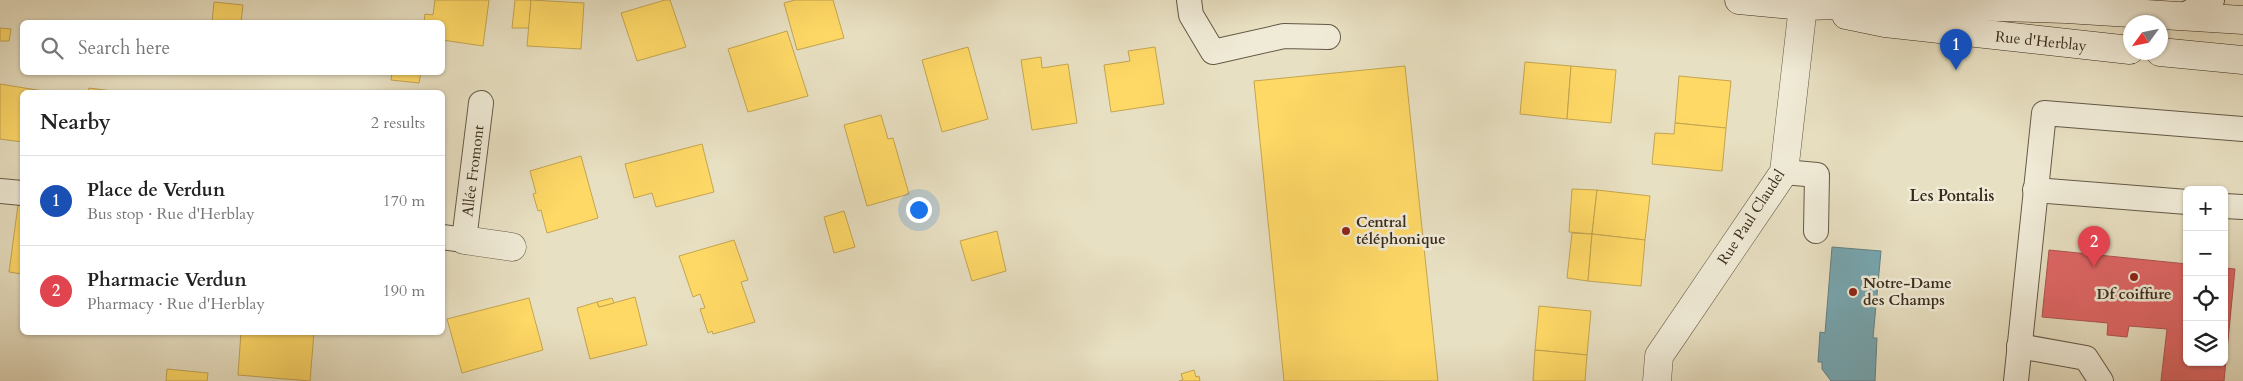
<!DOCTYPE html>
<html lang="en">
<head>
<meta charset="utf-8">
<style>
	:root { --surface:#fff; --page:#f6f6f6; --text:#222; --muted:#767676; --line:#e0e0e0; --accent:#0f766e }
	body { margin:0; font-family:Cardo,serif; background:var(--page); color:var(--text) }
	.controls { position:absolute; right:15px; bottom:15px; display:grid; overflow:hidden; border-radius:8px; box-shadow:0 1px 4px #0004 }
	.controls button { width:45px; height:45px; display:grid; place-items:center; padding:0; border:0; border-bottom:1px solid var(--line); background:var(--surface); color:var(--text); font:25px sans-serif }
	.compass { position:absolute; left:2123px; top:15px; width:45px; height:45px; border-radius:50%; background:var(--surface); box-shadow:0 1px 4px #0004; rotate:237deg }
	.you { position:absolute; left:918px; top:209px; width:18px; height:18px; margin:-12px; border:4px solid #fff; border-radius:50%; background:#1a73e8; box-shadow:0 0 0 8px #1a73e833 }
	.badge { display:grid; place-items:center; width:32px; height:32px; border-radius:50%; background:var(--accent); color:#fff; font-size:16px; font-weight:700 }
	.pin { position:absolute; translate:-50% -41px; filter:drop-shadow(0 1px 2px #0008) }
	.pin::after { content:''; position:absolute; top:26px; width:18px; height:15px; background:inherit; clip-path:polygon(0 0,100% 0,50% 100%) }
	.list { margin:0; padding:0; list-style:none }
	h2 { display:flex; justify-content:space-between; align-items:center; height:65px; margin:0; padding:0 20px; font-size:21px }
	h2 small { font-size:16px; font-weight:400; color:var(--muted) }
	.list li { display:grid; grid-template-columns:32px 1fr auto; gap:15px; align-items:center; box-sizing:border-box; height:90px; padding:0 20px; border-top:1px solid var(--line) }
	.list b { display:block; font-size:19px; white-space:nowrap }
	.list p { margin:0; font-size:16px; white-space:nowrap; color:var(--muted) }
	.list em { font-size:16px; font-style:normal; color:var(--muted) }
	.icon { flex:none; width:28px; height:28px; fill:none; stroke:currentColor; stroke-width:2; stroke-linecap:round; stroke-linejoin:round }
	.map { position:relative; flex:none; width:2243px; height:381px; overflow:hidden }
	.search { position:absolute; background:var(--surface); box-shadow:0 1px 4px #0004; left:20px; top:20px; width:425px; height:55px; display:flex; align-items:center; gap:12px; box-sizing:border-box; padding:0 18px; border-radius:8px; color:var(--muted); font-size:19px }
	.panel { position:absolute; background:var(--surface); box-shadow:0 1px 4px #0004; left:20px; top:90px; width:425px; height:245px; border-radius:8px }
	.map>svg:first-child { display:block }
	.homes { fill:#ffd966; stroke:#c4a550 }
	.shops { fill:#e06666; stroke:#ae5450 }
	.public { fill:#76a5af; stroke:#648083 }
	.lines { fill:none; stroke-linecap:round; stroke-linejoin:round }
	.service-casing { stroke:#655846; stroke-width:26 }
	.minor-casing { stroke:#655846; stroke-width:29 }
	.secondary-casing { stroke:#392b1c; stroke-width:29 }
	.service { stroke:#f0ebd7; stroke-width:24 }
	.minor { stroke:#f0ebd7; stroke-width:28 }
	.secondary { stroke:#f0ebd7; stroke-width:28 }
	.poi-dot { fill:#8f2418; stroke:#f0ebd7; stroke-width:2 }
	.labels { text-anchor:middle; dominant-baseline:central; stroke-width:5; stroke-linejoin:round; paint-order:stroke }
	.street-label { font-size:15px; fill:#392b1c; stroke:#f0ebd7 }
	.poi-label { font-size:15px; font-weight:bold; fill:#392b1c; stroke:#f0ebd7; text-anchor:start }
	.neighbourhood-label { font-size:16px; font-weight:bold; fill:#392b1c; stroke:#f0ebd7 }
</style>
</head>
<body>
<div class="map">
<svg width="2243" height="381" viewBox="0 0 2243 381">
	<rect width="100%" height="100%" fill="#e8e0c2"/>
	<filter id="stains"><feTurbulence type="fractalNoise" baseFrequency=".004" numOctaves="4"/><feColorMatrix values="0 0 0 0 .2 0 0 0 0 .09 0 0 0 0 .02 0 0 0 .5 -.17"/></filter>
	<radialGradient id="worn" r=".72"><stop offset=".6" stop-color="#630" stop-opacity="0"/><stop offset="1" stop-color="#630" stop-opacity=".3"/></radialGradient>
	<g class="homes">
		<path d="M435 0H489L483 46 442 40V22H424L425 14 433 15Z"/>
		<path d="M515 0H531L529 28H512Z"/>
		<path d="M531 0 584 3 581 49 527 46Z"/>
		<path d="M665 0H670L686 47 637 61 621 13Z"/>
		<path d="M795 0H833L844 38 797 50 784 3Z"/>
		<path d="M214 2 243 5 241 22H212Z"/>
		<path d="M0 28 11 29 9 41H0Z"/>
		<path d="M787 31 808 96 748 112 728 49Z"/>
		<path d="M968 47 988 119 942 132 922 60Z"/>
		<path d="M1155 47 1164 104 1111 112 1104 65 1130 61 1128 51Z"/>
		<path d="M1041 57 1042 68 1068 64 1077 123 1032 130 1021 60Z"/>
		<path d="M1525 62 1571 66 1567 119 1520 114Z"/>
		<path d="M1405 66 1438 381H1284L1254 81Z"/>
		<path d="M1571 66 1616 70 1611 123 1567 119Z"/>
		<path d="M392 72H421L419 83 391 80Z"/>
		<path d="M1679 76 1731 81 1726 128 1675 123Z"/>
		<path d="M0 84 49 92H22V142L0 139Z"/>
		<path d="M89 88 120 92H88Z"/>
		<path d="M881 115 888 139 893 138 909 194 867 206 844 125Z"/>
		<path d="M1675 123 1726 128 1722 171 1652 164 1655 133 1674 134Z"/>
		<path d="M702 144 714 192 656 207 652 193 634 198 625 164Z"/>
		<path d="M581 156 598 218 547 233 541 210 538 211 533 194 536 193 530 171Z"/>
		<path d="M1572 189 1597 190 1592 234 1569 232Z"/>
		<path d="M1597 190 1650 196 1645 240 1592 234Z"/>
		<path d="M18 205H22V274L9 272Z"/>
		<path d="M844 211 855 247 834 253 824 217Z"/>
		<path d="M997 231 1006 271 972 281 960 241Z"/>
		<path d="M1572 233 1592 234 1588 281 1567 278Z"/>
		<path d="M1592 234 1645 240 1641 286 1588 281Z"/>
		<path d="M734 240 748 280 741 282 755 322 713 334 712 331 708 333 700 309 705 308 700 294 693 297 679 256Z"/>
		<path d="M635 297 647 345 590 359 577 308 597 302 599 307Z"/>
		<path d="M529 298 543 350 462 373 447 319Z"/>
		<path d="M612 298 614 303 599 307 597 302Z"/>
		<path d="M1539 306 1591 311 1587 355 1535 350Z"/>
		<path d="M241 332H314L310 381 238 375Z"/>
		<path d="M1535 350 1587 355 1585 381H1533Z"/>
		<path d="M167 369 208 373 207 381H166Z"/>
		<path d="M1194 370 1196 377 1199 376 1200 381H1179L1183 380 1181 374Z"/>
	</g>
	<path class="shops" d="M2049 250 2187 264V362H2224V268L2235 269 2224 381H2161L2167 329 2129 326 2127 337 2107 335 2108 323 2042 317Z"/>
	<path class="public" d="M1832 247 1881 251 1873 338H1877L1875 381H1831L1822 369V362H1818L1820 332 1825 333Z"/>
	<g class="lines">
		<g class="service-casing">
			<g id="service">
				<path d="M1189 0 1191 15 1213 52 1284 36 1328 37"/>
				<path d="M2184 15 2212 0"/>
				<path d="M1784 172 1817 175 1816 231"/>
				<path d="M2035 190 2187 202"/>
				<path d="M0 191 22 193"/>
				<path d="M2224 206 2243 207"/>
				<path d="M442 237 464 240 481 103"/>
				<path d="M2019 346 2086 358 2101 381"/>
				<path d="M2016 381 2044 113 2243 129"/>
			</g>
		</g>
		<g class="minor-casing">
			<g id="minor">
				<path d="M464 240 512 247"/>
				<path d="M1657 381 1659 356 1784 172 1803 6"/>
			</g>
		</g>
		<g class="secondary-casing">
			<g id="secondary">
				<path d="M1739 0 1803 6 1888 4 2066 9 2243 20"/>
				<path d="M1846 15 1885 23 2130 50"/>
				<path d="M2160 52 2243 60"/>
			</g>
		</g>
		<use href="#service" class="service"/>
		<use href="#minor" class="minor"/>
		<use href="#secondary" class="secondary"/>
	</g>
	<g class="poi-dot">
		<circle cx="1346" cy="231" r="5"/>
		<circle cx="2134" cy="277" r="5"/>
		<circle cx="1853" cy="292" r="5"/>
	</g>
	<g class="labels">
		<g class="street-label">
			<text transform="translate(2041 41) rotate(6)">Rue d'Herblay</text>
			<text transform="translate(473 171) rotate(-83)">Allée Fromont</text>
			<text transform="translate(1751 217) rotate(-57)">Rue Paul Claudel</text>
		</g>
		<g class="poi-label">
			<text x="1356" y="222">Central<tspan x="1356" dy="17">téléphonique</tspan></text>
			<text x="1863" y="283">Notre-Dame<tspan x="1863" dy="17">des Champs</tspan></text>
			<text x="2134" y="294" text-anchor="middle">Df coiffure</text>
		</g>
		<g class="neighbourhood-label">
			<text x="1952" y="196">Les Pontalis</text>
		</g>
	</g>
	<rect width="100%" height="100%" filter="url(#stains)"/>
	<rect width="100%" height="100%" fill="url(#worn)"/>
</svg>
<div class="controls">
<button>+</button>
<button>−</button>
<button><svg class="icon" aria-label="locate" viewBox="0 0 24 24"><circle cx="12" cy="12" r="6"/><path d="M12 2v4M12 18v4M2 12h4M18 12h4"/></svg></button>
<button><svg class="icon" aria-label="layers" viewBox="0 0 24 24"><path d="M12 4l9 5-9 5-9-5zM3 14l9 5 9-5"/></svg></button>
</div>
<svg class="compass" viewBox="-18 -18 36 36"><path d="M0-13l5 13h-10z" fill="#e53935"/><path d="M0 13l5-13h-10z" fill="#767676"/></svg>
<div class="you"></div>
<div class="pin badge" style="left:1956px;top:70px;background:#1a4fb4">1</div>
<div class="pin badge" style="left:2094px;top:267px;background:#e0444e">2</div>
<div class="search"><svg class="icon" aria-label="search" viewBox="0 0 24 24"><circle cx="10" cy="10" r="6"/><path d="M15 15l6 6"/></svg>Search here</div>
<section class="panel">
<h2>Nearby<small>2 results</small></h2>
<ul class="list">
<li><span class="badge" style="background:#1a4fb4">1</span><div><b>Place de Verdun</b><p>Bus stop · Rue d'Herblay</p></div><em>170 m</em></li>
<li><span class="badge" style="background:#e0444e">2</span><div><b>Pharmacie Verdun</b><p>Pharmacy · Rue d'Herblay</p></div><em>190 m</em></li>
</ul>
</section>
</div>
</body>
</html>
